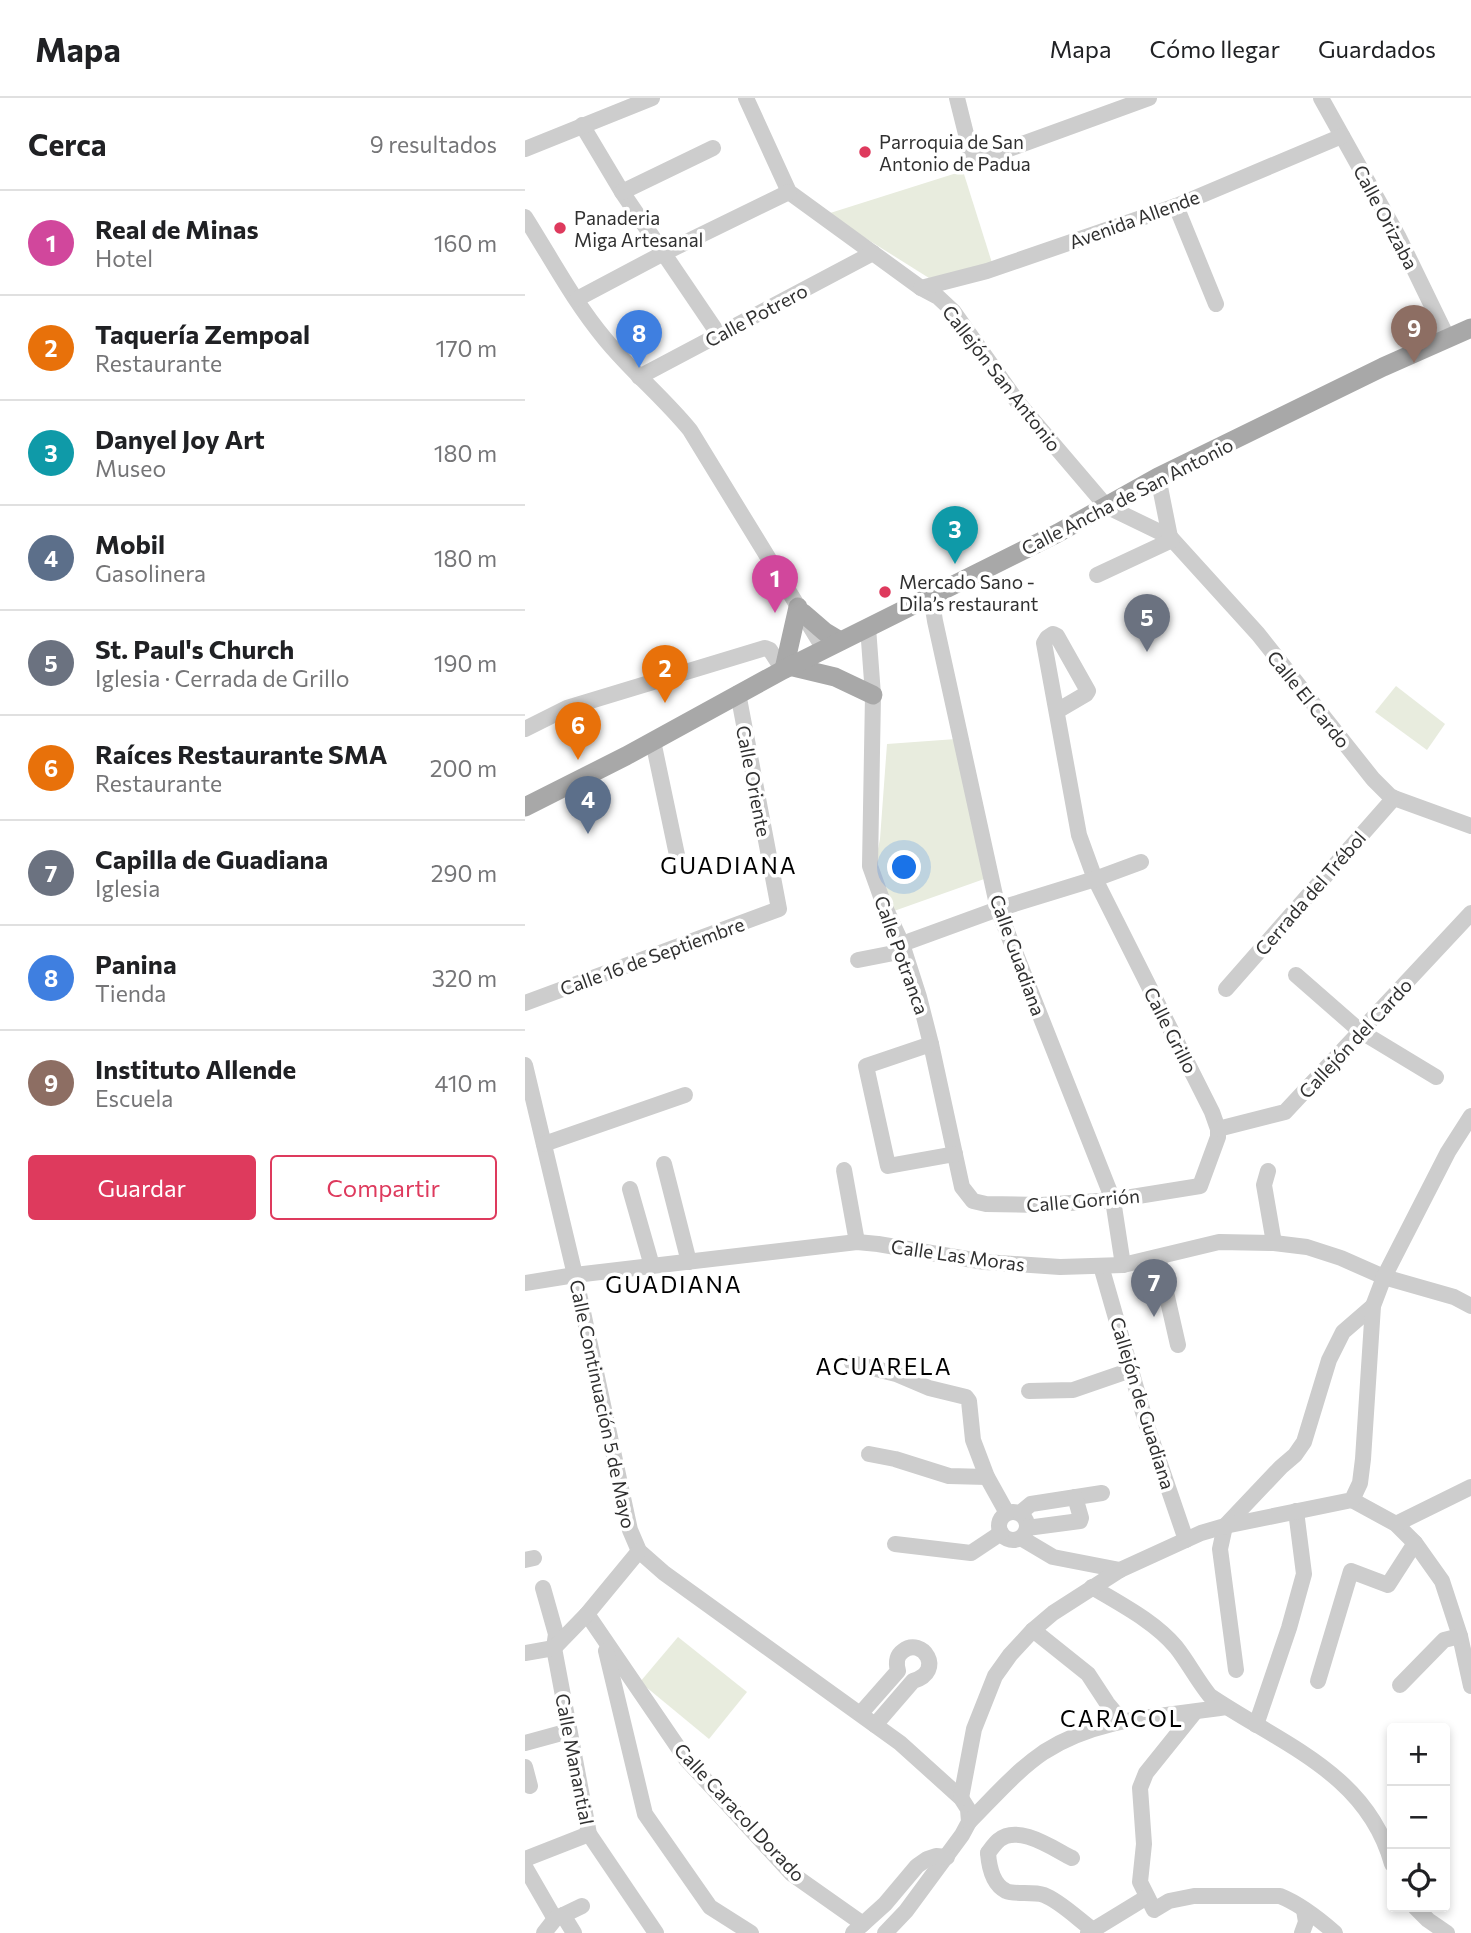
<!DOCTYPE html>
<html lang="es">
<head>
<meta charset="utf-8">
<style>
	:root { --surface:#fff; --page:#f6f6f6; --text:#202124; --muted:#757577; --line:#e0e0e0; --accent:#de3a5d }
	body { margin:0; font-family:Commissioner,sans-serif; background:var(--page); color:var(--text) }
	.controls { position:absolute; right:21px; bottom:21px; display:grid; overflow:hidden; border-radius:7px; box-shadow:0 4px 10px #0003 }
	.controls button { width:63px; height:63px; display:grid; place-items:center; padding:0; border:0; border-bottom:2px solid var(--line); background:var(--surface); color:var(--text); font:35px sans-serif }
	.you { position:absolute; left:380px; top:770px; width:24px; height:24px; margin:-18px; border:5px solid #fff; border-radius:50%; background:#1a73e8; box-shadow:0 0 0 10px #1a73e833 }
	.badge { display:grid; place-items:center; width:46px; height:46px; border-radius:50%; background:var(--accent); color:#fff; font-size:23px; font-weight:700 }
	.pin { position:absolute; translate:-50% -58px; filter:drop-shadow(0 2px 4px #0008) }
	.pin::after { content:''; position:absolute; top:37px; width:24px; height:21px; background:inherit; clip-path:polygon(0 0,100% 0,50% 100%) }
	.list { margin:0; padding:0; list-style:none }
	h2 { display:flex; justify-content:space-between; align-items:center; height:91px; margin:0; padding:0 28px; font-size:30px }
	h2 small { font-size:23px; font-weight:400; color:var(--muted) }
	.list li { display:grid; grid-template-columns:46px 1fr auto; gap:21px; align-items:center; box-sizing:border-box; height:105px; padding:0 28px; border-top:2px solid var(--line) }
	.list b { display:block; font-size:26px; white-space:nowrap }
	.list p { margin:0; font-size:23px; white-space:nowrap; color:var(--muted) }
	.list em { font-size:23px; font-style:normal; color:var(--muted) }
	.actions { display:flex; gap:14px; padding:21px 28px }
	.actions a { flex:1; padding:16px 0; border:2px solid var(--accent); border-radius:7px; text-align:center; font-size:24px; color:var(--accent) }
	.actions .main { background:var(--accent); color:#fff }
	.icon { flex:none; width:38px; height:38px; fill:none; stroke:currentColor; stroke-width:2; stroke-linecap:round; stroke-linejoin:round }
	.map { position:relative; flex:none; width:946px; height:1835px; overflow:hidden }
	header { display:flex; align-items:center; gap:42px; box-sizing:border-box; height:98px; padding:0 35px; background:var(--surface); border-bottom:2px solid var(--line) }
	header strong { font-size:33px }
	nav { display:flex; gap:38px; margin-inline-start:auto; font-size:24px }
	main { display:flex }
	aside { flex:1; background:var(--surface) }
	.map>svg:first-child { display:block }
	.green { fill:#e8ecde }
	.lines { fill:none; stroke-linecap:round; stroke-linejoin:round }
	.minor { stroke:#cdcdcd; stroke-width:16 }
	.major { stroke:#a8a8a8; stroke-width:19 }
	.poi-dot { fill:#de3a5d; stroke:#fff; stroke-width:2.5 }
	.labels { text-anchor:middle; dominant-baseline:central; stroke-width:7; stroke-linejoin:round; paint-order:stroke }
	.poi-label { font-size:19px; fill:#303030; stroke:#fff; text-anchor:start }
	.street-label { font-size:19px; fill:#303030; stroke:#fff }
	.quarter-label { font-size:23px; letter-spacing:2px; fill:#000; stroke:#fff }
</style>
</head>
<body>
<header>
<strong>Mapa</strong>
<nav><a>Mapa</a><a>Cómo llegar</a><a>Guardados</a></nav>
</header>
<main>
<aside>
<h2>Cerca<small>9 resultados</small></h2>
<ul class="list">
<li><span class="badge" style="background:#d1479c">1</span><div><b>Real de Minas</b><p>Hotel</p></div><em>160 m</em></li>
<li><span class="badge" style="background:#e8710a">2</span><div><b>Taquería Zempoal</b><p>Restaurante</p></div><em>170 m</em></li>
<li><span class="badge" style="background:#0f9aa8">3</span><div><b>Danyel Joy Art</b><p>Museo</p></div><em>180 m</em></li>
<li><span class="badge" style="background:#5c6f8a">4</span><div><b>Mobil</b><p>Gasolinera</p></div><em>180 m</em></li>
<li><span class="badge" style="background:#6b7280">5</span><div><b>St. Paul's Church</b><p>Iglesia · Cerrada de Grillo</p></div><em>190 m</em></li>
<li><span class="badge" style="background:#e8710a">6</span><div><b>Raíces Restaurante SMA</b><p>Restaurante</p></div><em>200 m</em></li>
<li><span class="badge" style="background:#6b7280">7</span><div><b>Capilla de Guadiana</b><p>Iglesia</p></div><em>290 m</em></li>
<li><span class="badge" style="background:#3f7fe0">8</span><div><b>Panina</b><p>Tienda</p></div><em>320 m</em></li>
<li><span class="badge" style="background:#8d6e63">9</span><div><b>Instituto Allende</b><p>Escuela</p></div><em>410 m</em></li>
</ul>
<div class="actions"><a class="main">Guardar</a><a>Compartir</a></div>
</aside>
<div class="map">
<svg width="946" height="1835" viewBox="0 0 946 1835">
	<rect width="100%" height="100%" fill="#fff"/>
	<g class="green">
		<path d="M438 73 468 168 404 180 302 116Z"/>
		<path d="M871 588 920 626 902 652 850 614Z"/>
		<path d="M431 641 462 780 369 813 350 766 355 741 362 646Z"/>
		<path d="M153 1539 222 1594 184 1641 115 1584Z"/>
	</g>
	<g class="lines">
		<g class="minor">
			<path d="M221 0 264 94 396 190 413 199 428 213 494 306 581 408 645 439 733 536 848 681 864 697 869 700 946 728"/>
			<path d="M432 0 448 64 624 0"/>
			<path d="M796 0 874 140 923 241"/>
			<path d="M57 27 97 94 194 237"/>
			<path d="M0 51 127 0"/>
			<path d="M97 94 188 50"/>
			<path d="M651 108 691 206"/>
			<path d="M0 119C26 160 49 204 80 241 107 274 139 300 165 332L299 551"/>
			<path d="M396 190 462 173 651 108 817 38"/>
			<path d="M52 201 137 156 264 94"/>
			<path d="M114 279 348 155"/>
			<path d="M633 379 645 439"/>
			<path d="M572 477 647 442"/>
			<path d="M406 498 410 523 473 811 588 1102 598 1167"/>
			<path d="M343 529 348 597 345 768 359 807 377 846 394 899 406 946 437 1089 448 1103 461 1106 516 1107 588 1102 675 1088 693 1039V1031L687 1014 570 781 554 737 519 545 522 540 528 536 532 538 563 593 561 596 532 613"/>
			<path d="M0 631 42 610 240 550 245 552 258 572"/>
			<path d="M128 643 152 757"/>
			<path d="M377 846 473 811 570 781 616 764"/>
			<path d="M333 862 379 853"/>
			<path d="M771 877 835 933 911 979"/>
			<path d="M701 891 869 700"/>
			<path d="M0 905 254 811 213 595"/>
			<path d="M406 946 341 968 363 1068 430 1056"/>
			<path d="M0 967 50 1177 105 1432 114 1453 139 1475 350 1627 375 1645 436 1700 443 1711 444 1724 437 1737 381 1813 360 1835"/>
			<path d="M693 1031 760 1014 946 815"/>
			<path d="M19 1046 160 997"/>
			<path d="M139 1066 164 1164"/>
			<path d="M319 1072 332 1144"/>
			<path d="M743 1073 739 1087 749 1145"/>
			<path d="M105 1091 127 1168"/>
			<path d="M633 1159 653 1247"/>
			<path d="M576 1168 622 1328 661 1442"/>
			<path d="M0 1185 50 1177 332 1144 353 1146 460 1164 535 1169 598 1167 694 1144 749 1145 782 1149 816 1160 859 1179 929 1199 946 1208"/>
			<path d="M327 1265 371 1276 404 1290 441 1299 444 1303 448 1342 462 1379 482 1415"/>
			<path d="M504 1293 548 1292 606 1272"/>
			<path d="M344 1356 370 1361 424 1378 462 1379"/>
			<path d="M827 1402 871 1426 890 1445 917 1483 935 1538 946 1588"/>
			<circle cx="488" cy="1428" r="14"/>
			<path d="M495 1415 506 1406 577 1395"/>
			<path d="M871 1426 946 1389"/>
			<path d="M502 1430 555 1423 556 1420 550 1399"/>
			<path d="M496 1440 528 1459 595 1472"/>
			<path d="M370 1446 446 1455 476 1435"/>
			<path d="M0 1462 9 1460"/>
			<path d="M567 1489C595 1506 629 1523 651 1549 663 1564 672 1582 685 1598 756 1646 842 1675 867 1766"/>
			<path d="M18 1490 31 1536 29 1550 64 1736 131 1835"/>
			<path d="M62 1516 161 1661 267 1776 338 1826"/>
			<path d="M508 1532 563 1576 582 1605 597 1623"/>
			<path d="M81 1553 120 1716 185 1809 226 1835"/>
			<path d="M0 1555 29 1550 62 1516 114 1453"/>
			<path d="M711 1572 695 1451 700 1428 756 1369 770 1357 779 1344 804 1262 818 1234 848 1208"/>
			<path d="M793 1583 826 1473 863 1487 890 1445"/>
			<path d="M875 1587 919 1542 935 1538"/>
			<path d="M670 1614 621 1675 615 1690 619 1746 615 1784 629 1812 644 1803 669 1798H755C775 1806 794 1821 810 1835"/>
			<path d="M336 1615 373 1573C371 1565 371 1558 378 1553 397 1538 421 1573 388 1583L350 1627"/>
			<path d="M731 1627 764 1530 779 1476 771 1413"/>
			<path d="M0 1645 44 1633"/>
			<path d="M0 1669 5 1688"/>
			<path d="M436 1700 449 1631 470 1578 485 1557 508 1532 528 1515 595 1472 676 1435 700 1428 827 1402 835 1385 838 1361 848 1208 859 1179 923 1054 946 1018"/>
			<path d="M444 1724C468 1700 491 1673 519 1654 575 1618 638 1619 701 1609"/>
			<path d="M463 1755C464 1768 467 1786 481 1793 490 1797 508 1793 519 1797 535 1803 554 1822 568 1832"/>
			<path d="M463 1755C466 1751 470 1745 474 1742 493 1726 527 1750 547 1760"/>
			<path d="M0 1761 64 1736"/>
			<path d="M0 1769 30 1821"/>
			<path d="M890 1809 903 1822 922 1835"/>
			<path d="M38 1817 49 1835"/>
			<path d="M19 1835 30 1821 57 1808"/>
			<path d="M328 1835 360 1806 392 1768 402 1761 411 1758 422 1759"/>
			<path d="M563 1835 622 1799"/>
			<path d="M777 1835 781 1824 779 1812"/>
		</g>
		<g class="major">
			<path d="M278 515 300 534 315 543"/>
			<path d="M264 568 310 579 348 597"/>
			<path d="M259 571 273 509"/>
			<path d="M0 709 101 658 258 572 533 435 633 379 858 269 946 230"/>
		</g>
	</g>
	<g class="poi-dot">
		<circle cx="340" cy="54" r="7"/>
		<circle cx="35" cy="130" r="7"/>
		<circle cx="360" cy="494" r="7"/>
	</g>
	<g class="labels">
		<g class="poi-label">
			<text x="354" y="43">Parroquia de San<tspan x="354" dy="22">Antonio de Padua</tspan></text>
			<text x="49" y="119">Panaderia<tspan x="49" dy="22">Miga Artesanal</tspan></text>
			<text x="374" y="483">Mercado Sano -<tspan x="374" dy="22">Dila’s restaurant</tspan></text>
		</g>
		<g class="street-label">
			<text transform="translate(861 119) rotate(62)">Calle Orizaba</text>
			<text transform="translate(609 121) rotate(-20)">Avenida Allende</text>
			<text transform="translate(231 217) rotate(-28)">Calle Potrero</text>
			<text transform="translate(477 280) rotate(52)">Callejón San Antonio</text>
			<text transform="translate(602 398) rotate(-27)">Calle Ancha de San Antonio</text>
			<text transform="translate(784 601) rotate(51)">Calle El Cardo</text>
			<text transform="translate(229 683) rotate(79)">Calle Oriente</text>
			<text transform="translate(785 795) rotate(-49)">Cerrada del Trébol</text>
			<text transform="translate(377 857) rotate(70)">Calle Potranca</text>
			<text transform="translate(493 857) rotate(70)">Calle Guadiana</text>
			<text transform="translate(127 858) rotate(-20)">Calle 16 de Septiembre</text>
			<text transform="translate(646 932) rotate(63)">Calle Grillo</text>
			<text transform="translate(830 940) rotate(-47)">Callejón del Cardo</text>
			<text transform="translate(558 1102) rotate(-5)">Calle Gorrión</text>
			<text transform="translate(433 1157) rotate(8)">Calle Las Moras</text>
			<text transform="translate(618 1305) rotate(73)">Callejón de Guadiana</text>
			<text transform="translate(78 1306) rotate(78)">Calle Continuación 5 de Mayo</text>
			<text transform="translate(50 1661) rotate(79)">Calle Manantial</text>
			<text transform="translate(215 1714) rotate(47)">Calle Caracol Dorado</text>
		</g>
		<g class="quarter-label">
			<text x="204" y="767">GUADIANA</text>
			<text x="149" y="1186">GUADIANA</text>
			<text x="359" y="1268">ACUARELA</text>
			<text x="597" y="1620">CARACOL</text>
		</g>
	</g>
</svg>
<div class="controls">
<button>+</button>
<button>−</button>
<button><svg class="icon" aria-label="locate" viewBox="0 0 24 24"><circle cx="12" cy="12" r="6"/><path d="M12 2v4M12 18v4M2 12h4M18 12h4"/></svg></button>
</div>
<div class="you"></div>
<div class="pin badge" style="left:250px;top:515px;background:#d1479c">1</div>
<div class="pin badge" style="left:140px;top:605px;background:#e8710a">2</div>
<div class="pin badge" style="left:430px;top:466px;background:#0f9aa8">3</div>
<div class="pin badge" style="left:63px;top:736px;background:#5c6f8a">4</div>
<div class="pin badge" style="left:622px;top:554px;background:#6b7280">5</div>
<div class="pin badge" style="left:53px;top:662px;background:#e8710a">6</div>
<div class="pin badge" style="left:629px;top:1219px;background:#6b7280">7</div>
<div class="pin badge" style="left:114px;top:270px;background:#3f7fe0">8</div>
<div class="pin badge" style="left:889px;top:265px;background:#8d6e63">9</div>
</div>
</main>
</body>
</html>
